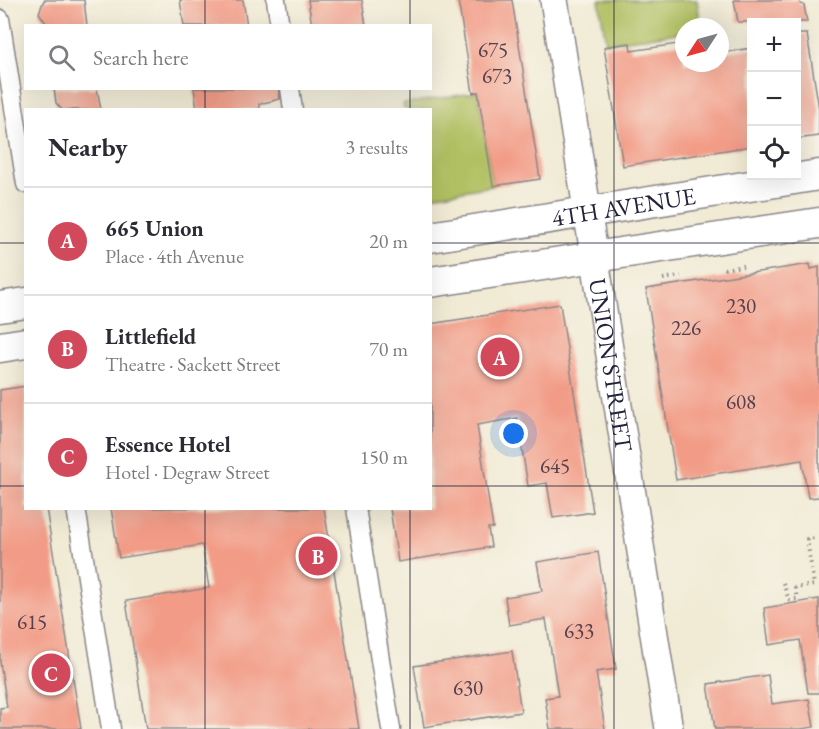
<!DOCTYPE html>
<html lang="en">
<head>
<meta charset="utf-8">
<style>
	:root { --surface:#fff; --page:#f2f2f3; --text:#2b2b33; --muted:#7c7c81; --line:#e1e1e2; --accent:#d1495b }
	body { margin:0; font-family:"EB Garamond",serif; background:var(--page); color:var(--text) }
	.controls { position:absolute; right:18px; top:18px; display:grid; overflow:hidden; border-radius:0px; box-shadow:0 6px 24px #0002 }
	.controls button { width:54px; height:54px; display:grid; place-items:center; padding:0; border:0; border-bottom:2px solid var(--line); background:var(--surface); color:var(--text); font:30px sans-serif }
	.compass { position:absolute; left:675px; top:18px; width:54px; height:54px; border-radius:50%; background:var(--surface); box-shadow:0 6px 24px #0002; rotate:234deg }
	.you { position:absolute; left:514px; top:434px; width:21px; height:21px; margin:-15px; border:4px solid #fff; border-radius:50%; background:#1a73e8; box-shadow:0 0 0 9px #1a73e833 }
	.badge { display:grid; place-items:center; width:39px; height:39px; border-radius:50%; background:var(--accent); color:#fff; font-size:20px; font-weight:700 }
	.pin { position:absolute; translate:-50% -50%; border:3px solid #fff; box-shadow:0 2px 6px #0006 }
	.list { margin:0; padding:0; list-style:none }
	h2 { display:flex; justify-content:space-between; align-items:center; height:78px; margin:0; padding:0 24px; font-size:26px }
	h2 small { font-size:20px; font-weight:400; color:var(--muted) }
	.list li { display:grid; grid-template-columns:39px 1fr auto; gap:18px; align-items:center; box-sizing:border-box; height:108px; padding:0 24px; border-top:2px solid var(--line) }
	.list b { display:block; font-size:22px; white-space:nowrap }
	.list p { margin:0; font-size:20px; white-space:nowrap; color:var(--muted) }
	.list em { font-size:20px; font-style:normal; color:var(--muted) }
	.icon { flex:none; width:33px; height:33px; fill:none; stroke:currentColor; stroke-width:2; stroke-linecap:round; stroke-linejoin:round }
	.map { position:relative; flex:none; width:819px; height:729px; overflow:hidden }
	.search { position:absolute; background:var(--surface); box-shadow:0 6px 24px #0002; left:24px; top:24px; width:408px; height:66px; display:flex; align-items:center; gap:15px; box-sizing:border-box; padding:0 21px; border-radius:0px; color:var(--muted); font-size:22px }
	.panel { position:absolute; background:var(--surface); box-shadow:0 6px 24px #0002; left:24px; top:108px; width:408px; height:402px; border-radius:0px }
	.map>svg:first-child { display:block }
	.green { fill:#b1c062; stroke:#6a714e; stroke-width:1.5 }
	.building { fill:#f29c87 }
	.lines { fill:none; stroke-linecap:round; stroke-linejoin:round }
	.minor-casing { stroke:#8a8688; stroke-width:21 }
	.secondary-casing { stroke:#8a8688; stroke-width:30 }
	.primary-casing { stroke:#8a8688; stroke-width:33 }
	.path { stroke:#8a8688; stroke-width:4; stroke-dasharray:1.5 4.5; stroke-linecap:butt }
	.minor { stroke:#fff; stroke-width:18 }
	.secondary { stroke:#fff; stroke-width:27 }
	.primary { stroke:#fff; stroke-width:30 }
	.grid { fill:none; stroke:#22223b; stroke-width:1.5; stroke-opacity:0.55 }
	.labels { text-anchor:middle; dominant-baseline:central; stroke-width:4.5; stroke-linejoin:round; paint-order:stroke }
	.number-label { font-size:21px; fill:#56404e }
	.street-label { font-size:24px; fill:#22223b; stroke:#f7f3e8 }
</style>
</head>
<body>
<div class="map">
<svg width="819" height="729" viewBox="0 0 819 729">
	<rect width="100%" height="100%" fill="#f7f3e8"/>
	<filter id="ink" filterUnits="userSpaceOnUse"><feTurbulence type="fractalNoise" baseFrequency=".0167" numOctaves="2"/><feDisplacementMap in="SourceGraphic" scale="12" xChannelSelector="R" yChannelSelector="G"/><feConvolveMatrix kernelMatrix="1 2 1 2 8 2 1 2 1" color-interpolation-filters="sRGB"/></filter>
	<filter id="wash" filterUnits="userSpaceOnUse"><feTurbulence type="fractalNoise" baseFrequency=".008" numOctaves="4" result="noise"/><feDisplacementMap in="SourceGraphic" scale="24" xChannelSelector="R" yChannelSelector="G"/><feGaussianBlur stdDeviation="1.35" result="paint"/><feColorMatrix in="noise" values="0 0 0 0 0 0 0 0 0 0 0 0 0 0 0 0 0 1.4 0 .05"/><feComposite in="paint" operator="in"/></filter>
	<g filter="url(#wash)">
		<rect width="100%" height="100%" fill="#f1ebd5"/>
		<g class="green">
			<path d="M599 0H697L701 27H684V32L606 43Z"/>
			<path d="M478 92 493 186 431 196 430 110 404 109 403 104Z"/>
		</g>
		<g id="blocks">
			<g class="building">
				<path d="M44 0H84L87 26H48L39 13Z"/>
				<path d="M180 0H243L247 26H184Z"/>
				<path d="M308 0H362L366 26H312Z"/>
				<path d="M458 0H512L540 179 493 186 478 92 473 93Z"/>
				<path d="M734 0H799L800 4 804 5 807 22H738Z"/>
				<path d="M796 34H807L819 109V136L796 139Z"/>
				<path d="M630 43 631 51 684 43V63H720V53L752 48V146L623 166 604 47Z"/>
				<path d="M54 88H97L101 110H62L56 103Z"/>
				<path d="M194 88H279L280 99 259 104 260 110H197Z"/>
				<path d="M810 264 811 269 819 267V497L808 498 802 460 676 480 646 289Z"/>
				<path d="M560 304 593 512 553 518 547 483 528 486 517 418 477 425 493 528H488L491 547 398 562 390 508H430V324Z"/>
				<path d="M26 386V508H46L81 729H0V708L7 707 0 662V390Z"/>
				<path d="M111 508H324L359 729H146L126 601 209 588 205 563 202 545 119 558Z"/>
				<path d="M598 552 616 669 596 672 605 729H550L545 698 558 696 546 619 509 625 505 597 542 591 537 562Z"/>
				<path d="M819 599V693H808L800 640 769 645 764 608Z"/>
				<path d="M512 651 521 712 424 727 414 666Z"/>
				<path d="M768 675 772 704 809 699 814 727 801 729H715L708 684Z"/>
			</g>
		</g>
	</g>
	<g filter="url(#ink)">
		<use href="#blocks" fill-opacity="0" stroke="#8a8688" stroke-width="1.5"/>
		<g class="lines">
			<g class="minor-casing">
				<g id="minor">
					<path d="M276 0 280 26"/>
					<path d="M0 19 26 184"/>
					<path d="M290 88 293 110"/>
					<path d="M76 508 111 729"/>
					<path d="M356 508 391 729"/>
				</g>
			</g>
			<g class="secondary-casing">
				<g id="secondary">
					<path id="s1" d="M554 0 669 729"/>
				</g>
			</g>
			<g class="primary-casing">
				<g id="primary">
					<path id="s2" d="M430 237 819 175"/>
					<path d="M430 282 819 223"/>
					<path d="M0 307 26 303"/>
					<path d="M0 347 26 343"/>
				</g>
			</g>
			<g class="path">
				<path d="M724 269 743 266"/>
				<path d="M663 279 681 276"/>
				<path d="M783 583 789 600 797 599 795 588 814 585 807 539 815 538"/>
			</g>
			<use href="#minor" class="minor"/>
			<use href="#secondary" class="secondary"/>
			<use href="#primary" class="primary"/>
		</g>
	</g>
	<path class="grid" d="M205 0V26M410 0V26M614 0V729M205 88V110M410 88V110M0 243H26M430 243H819M0 486H26M430 486H819M205 508V729M410 508V729"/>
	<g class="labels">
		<g class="number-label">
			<text x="493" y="49">675</text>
			<text x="497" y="75">673</text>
			<text x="741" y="305">230</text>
			<text x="686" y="327">226</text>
			<text x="741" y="401">608</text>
			<text x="555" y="465">645</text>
			<text x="32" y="621">615</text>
			<text x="579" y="630">633</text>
			<text x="468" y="687">630</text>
		</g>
		<g class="street-label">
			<text stroke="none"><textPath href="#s2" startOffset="196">4TH AVENUE</textPath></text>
			<text stroke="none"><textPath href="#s1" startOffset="369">UNION STREET</textPath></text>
		</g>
	</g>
</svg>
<div class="controls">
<button>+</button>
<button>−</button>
<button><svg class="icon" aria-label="locate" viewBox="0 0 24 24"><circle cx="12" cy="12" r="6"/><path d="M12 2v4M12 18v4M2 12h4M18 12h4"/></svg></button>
</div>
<svg class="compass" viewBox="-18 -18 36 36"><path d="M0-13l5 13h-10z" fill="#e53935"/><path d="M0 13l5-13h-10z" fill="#7c7c81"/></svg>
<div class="you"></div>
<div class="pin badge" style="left:500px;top:357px">A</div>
<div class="pin badge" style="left:318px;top:556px">B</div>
<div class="pin badge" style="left:51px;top:673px">C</div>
<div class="search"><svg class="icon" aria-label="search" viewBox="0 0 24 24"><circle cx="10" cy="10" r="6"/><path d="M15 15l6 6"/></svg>Search here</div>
<section class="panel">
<h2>Nearby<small>3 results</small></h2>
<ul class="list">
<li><span class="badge">A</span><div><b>665 Union</b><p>Place · 4th Avenue</p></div><em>20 m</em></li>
<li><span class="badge">B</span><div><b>Littlefield</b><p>Theatre · Sackett Street</p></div><em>70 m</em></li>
<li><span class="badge">C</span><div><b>Essence Hotel</b><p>Hotel · Degraw Street</p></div><em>150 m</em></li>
</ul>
</section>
</div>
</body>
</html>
